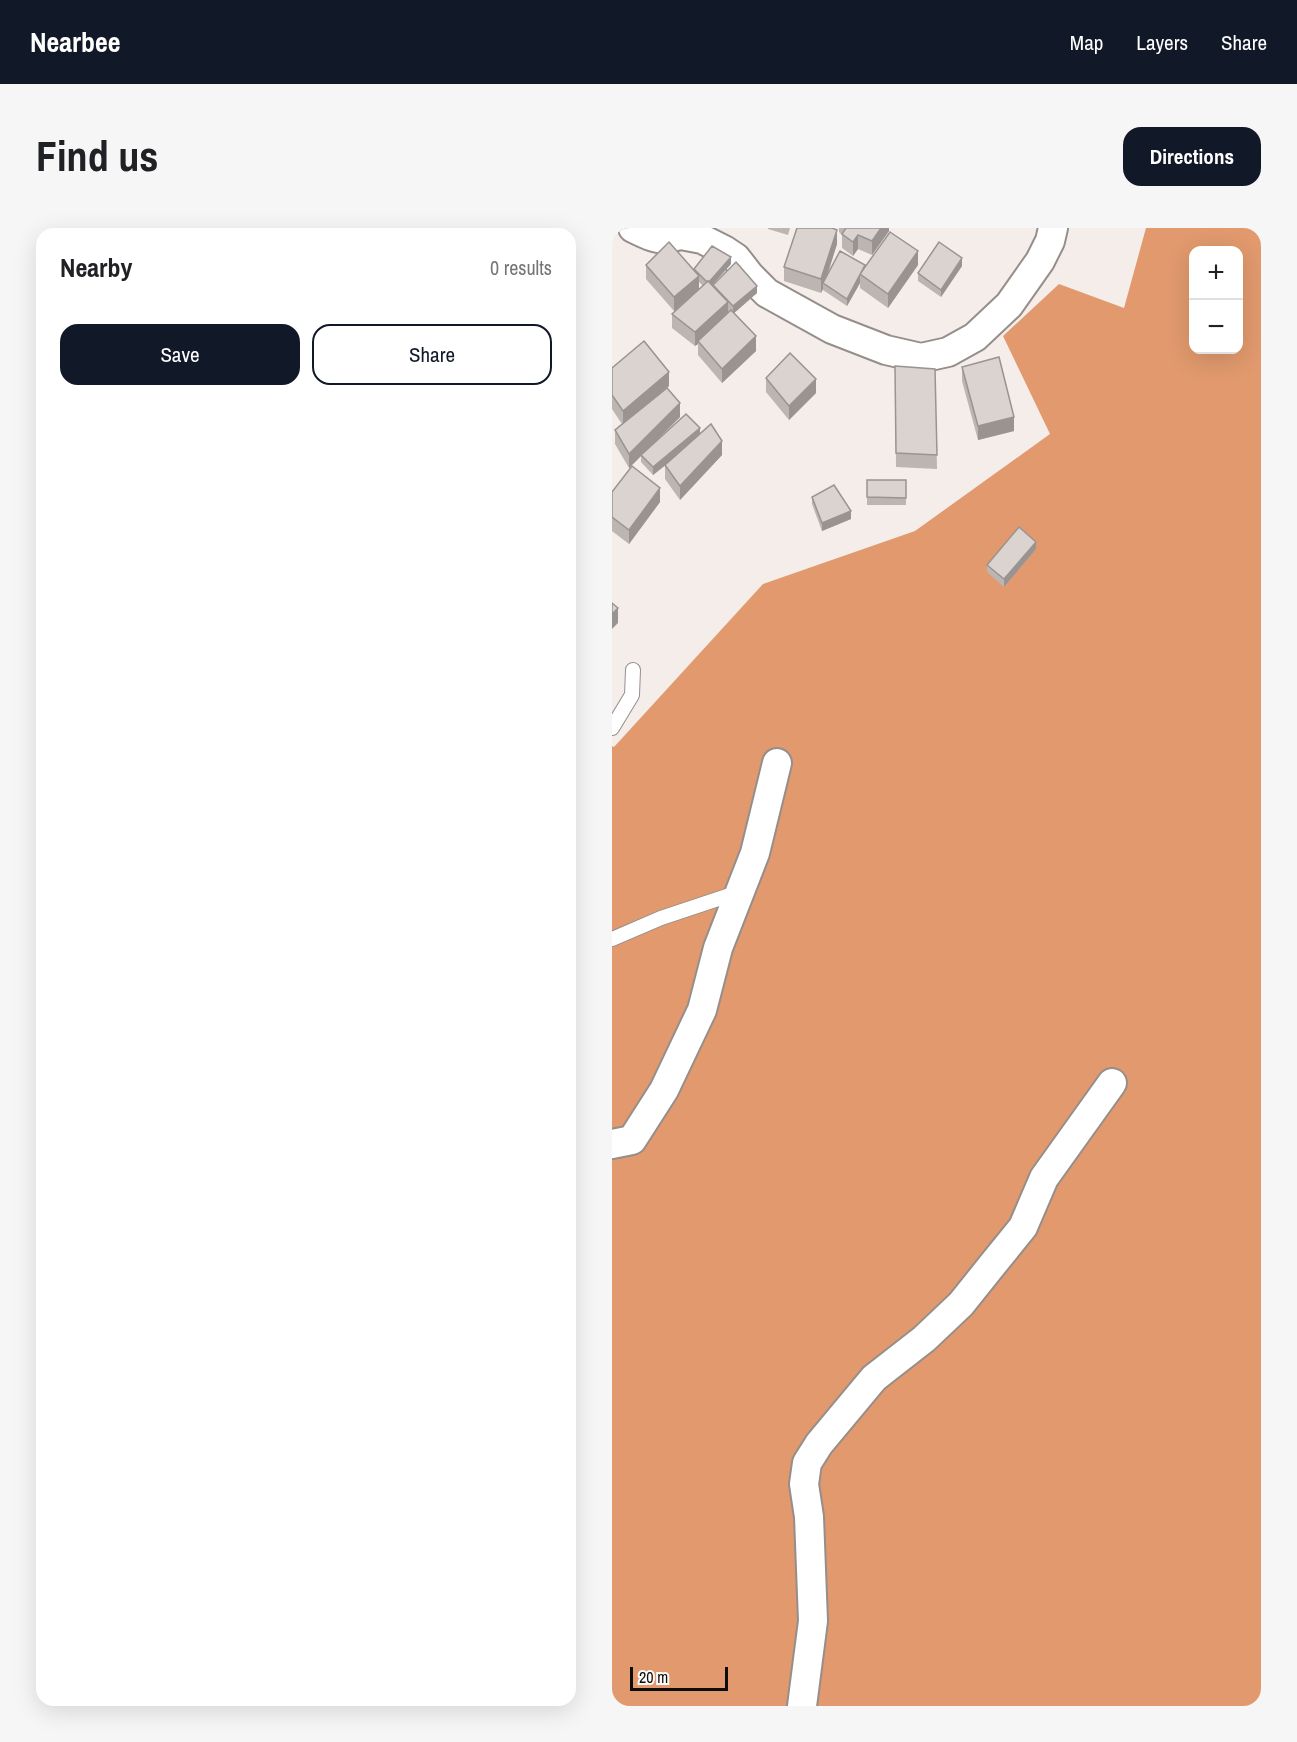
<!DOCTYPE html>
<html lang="en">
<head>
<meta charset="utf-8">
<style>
	:root { --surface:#fff; --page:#f6f6f6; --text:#202124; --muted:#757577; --line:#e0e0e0; --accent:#111827 }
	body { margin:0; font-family:"Archivo Narrow",sans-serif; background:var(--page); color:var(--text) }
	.controls { position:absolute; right:18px; top:18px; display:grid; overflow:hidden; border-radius:12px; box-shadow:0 6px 24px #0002 }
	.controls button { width:54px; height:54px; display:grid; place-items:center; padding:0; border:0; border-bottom:2px solid var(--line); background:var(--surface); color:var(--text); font:30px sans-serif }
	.scale { position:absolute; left:18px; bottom:15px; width:98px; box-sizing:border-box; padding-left:6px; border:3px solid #0f0d0c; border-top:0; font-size:16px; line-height:21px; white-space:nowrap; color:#0f0d0c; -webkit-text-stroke:4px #fefbfa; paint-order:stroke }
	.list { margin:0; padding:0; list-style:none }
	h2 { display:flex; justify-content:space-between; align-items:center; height:78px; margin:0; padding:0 24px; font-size:26px }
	h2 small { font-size:20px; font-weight:400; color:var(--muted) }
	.actions { display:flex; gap:12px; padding:18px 24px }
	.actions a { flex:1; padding:14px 0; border:2px solid var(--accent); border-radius:18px; text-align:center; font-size:21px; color:var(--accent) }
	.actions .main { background:var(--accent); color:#fff }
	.map { position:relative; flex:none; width:649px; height:1478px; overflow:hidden; border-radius:18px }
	header { display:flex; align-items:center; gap:36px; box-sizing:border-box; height:84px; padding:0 30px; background:var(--accent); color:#fff }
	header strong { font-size:28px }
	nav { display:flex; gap:33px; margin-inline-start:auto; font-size:21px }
	.intro { display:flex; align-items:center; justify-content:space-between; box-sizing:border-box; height:144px; padding:0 36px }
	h1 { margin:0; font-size:42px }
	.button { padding:15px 27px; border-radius:18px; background:var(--accent); color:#fff; font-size:21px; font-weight:700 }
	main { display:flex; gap:36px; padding:0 36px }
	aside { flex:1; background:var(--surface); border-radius:18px; box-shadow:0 6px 24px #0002 }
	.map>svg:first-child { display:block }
	.forest { fill:#e1996d; fill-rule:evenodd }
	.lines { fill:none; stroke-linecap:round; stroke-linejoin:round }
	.lane-casing { stroke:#958e8a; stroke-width:16 }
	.street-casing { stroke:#958e8a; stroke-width:32 }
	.lane { stroke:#fff; stroke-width:14 }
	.street { stroke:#fff; stroke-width:28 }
	.wall { fill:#bcb5b2; fill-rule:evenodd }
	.shaded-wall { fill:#999491 }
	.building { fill:#dbd3cf; stroke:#999491; stroke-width:1.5 }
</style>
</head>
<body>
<header>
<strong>Nearbee</strong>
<nav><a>Map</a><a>Layers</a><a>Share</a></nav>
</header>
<div class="intro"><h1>Find us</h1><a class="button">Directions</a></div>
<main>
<aside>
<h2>Nearby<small>0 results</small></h2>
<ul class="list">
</ul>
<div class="actions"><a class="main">Save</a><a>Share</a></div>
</aside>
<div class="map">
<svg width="649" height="1478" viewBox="0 0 649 1478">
	<rect width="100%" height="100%" fill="#f5ede9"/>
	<path class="forest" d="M534 0H649V1478H0V518L2 519 151 356 303 303 438 206 391 108 447 56 512 80ZM582 22H626V122H582Z"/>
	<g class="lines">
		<g class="lane-casing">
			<g id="lane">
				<path d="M0 500 20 467 21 442"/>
				<path d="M0 711 49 690 127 664"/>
			</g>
		</g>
		<g class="street-casing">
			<g id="street">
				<path d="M21 0C45 12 56 16 79 0"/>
				<path d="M69 7 90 11 112 22 124 30 138 48 155 65 220 101 274 122 309 130 336 124 363 109 397 77 428 33 438 13 441 0"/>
				<path d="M0 916 20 912 52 862 90 782 106 720 143 625 165 535"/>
				<path d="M190 1478 201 1393 197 1289 192 1256 195 1235 207 1216 262 1150 312 1111 349 1076 381 1036 411 999 432 950 500 855"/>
			</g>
		</g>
		<use href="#lane" class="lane"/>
		<use href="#street" class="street"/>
	</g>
	<g class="wall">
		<path d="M156 0H178L176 7 156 1Z"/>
		<path d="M227 0H277V3L260 27 246 21 241 28 230 20V7L227 4Z"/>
		<path d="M225 16 216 46 253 37H306L276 80 248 60V55L235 78 211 62V61L209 65 172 53V39Z"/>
		<path d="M119 36 100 57 101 59V57L145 65 122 85 144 123 110 155 86 127V116L83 118 60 100V86L80 67 62 83 34 51V37L82 42ZM87 54 91 58 87 61Z"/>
		<path d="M350 38 329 69 306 53V45Z"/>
		<path d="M283 138 323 141 325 241 284 239Z"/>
		<path d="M350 139 402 203 366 212 350 153Z"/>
		<path d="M0 140 57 158 55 160 68 189 44 213 88 205 110 227 68 272 53 251V238L41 247 29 234V228L17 240 3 216V202L10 196 0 181Z"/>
		<path d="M154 150 204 165 177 192 154 164Z"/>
		<rect x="255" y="252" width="39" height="25"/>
		<path d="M0 264 48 274 17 316 0 303Z"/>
		<path d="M200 269 239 291 210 303 200 276Z"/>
		<path d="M424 321 392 359 375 344V337Z"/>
	</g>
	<g class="shaded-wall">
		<path d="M269 0H277V3L260 27V13Z"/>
		<path d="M225 2V16L212 56 211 55V61L209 65V51Z"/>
		<path d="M246 7V21L241 28V14Z"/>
		<path d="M306 23V37L276 80V66Z"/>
		<path d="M119 29V36L96 62V55Z"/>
		<path d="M350 30V38L329 69V62Z"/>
		<path d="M248 47V55L235 78V71Z"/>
		<path d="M87 48V62L62 83V69Z"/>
		<path d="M145 58V65L121 86V78Z"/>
		<path d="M116 74V89L86 113V116L83 118V104Z"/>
		<path d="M144 108V123L110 155V141Z"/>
		<path d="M57 144V158L11 197V183Z"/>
		<path d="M204 151V165L177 192V178Z"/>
		<path d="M68 175V189L17 240V226Z"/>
		<path d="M402 189V203L366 212V198Z"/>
		<path d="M88 200V208L41 247V239Z"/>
		<path d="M110 213V227L68 272V258Z"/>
		<path d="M48 260V274L17 316V302Z"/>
		<path d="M239 283V291L210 303V295Z"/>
		<path d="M424 314V321L392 359V351Z"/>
		<path d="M6 380V395L0 401V386Z"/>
	</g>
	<g class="building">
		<path d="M185 0H220L225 2 209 51 172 39Z"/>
		<path d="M234 0H269L260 13 246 7 241 14 230 6Z"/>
		<path d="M278 4 306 23 276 66 248 46Z"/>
		<path d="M57 14 87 48 62 69 34 37Z"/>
		<path d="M327 14 350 30 329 62 306 45Z"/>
		<path d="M100 18 119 29 97 54 96 53 95 54 82 41Z"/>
		<path d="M228 23 253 37 235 71 211 55Z"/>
		<path d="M124 34 145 58 121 78 101 57Z"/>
		<path d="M96 53 116 74 83 104 60 86Z"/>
		<path d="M119 82 144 108 110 141 86 113Z"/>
		<path d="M32 113 57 144 11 183 0 167V140Z"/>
		<path d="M178 125 204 151 177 178 154 150Z"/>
		<path d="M387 129 402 189 366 198 350 139Z"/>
		<path d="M283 138 323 141 325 227 284 225Z"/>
		<path d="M55 160 68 175 17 226 3 202Z"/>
		<path d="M74 186 88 200 41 239 29 227Z"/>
		<path d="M99 196 110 213 68 258 53 237Z"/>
		<path d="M20 238 48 260 17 302 0 289V264Z"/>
		<path d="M255 252H294V270L255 269Z"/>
		<path d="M222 257 239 283 210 295 200 269Z"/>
		<path d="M407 299 424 314 392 351 375 337Z"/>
		<path d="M0 375 6 380 0 386Z"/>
	</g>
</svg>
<div class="controls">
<button>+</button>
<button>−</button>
</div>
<div class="scale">20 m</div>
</div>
</main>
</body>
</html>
